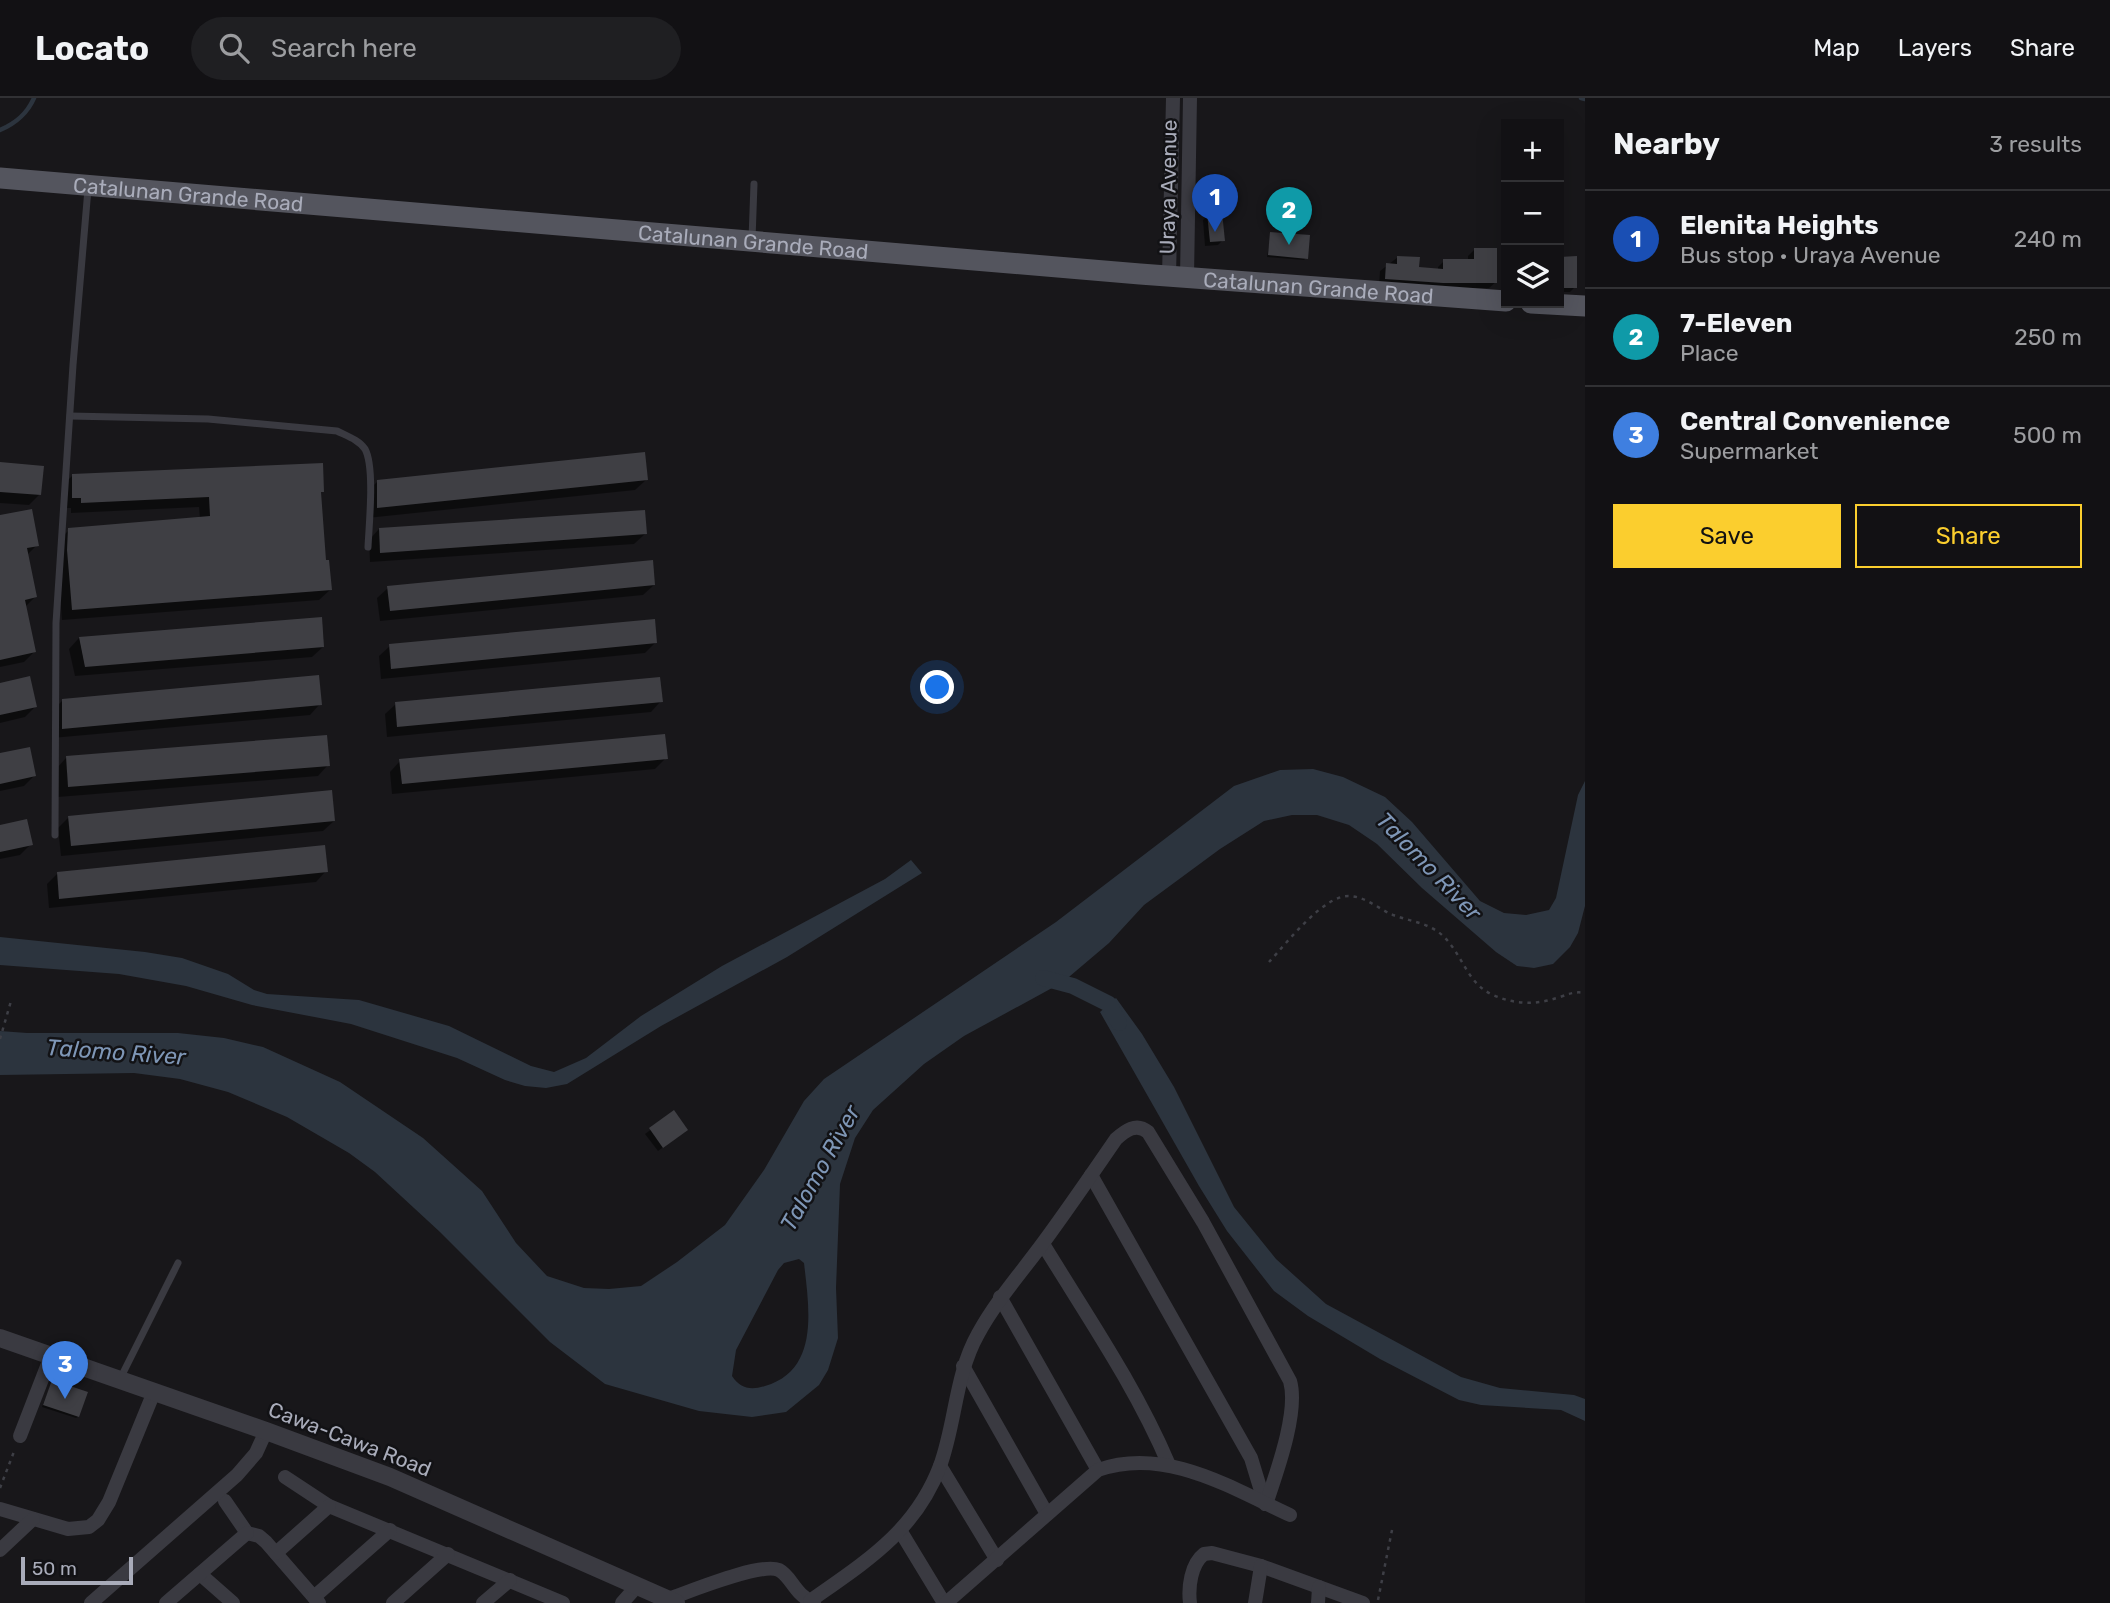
<!DOCTYPE html>
<html lang="en">
<head>
<meta charset="utf-8">
<style>
	:root { --surface:#121114; --page:#1f1f22; --text:#f1f3f6; --muted:#9c9da0; --line:#313134; --accent:#fbce2e }
	body { margin:0; font-family:Rubik,sans-serif; background:var(--page); color:var(--text) }
	.controls { position:absolute; right:21px; top:21px; display:grid; overflow:hidden; border-radius:0px; box-shadow:0 7px 28px #0002 }
	.controls button { width:63px; height:63px; display:grid; place-items:center; padding:0; border:0; border-bottom:2px solid var(--line); background:var(--surface); color:var(--text); font:35px sans-serif }
	.scale { position:absolute; left:21px; bottom:18px; width:112px; box-sizing:border-box; padding-left:7px; border:4px solid #a9acba; border-top:0; font-size:19px; line-height:24px; white-space:nowrap; color:#a9acba; -webkit-text-stroke:5px #121215; paint-order:stroke }
	.you { position:absolute; left:938px; top:590px; width:24px; height:24px; margin:-18px; border:5px solid #fff; border-radius:50%; background:#1a73e8; box-shadow:0 0 0 10px #1a73e833 }
	.badge { display:grid; place-items:center; width:46px; height:46px; border-radius:50%; background:var(--accent); color:#fff; font-size:23px; font-weight:700 }
	.pin { position:absolute; translate:-50% -58px; filter:drop-shadow(0 2px 4px #0008) }
	.pin::after { content:''; position:absolute; top:37px; width:24px; height:21px; background:inherit; clip-path:polygon(0 0,100% 0,50% 100%) }
	.list { margin:0; padding:0; list-style:none }
	h2 { display:flex; justify-content:space-between; align-items:center; height:91px; margin:0; padding:0 28px; font-size:30px }
	h2 small { font-size:23px; font-weight:400; color:var(--muted) }
	.list li { display:grid; grid-template-columns:46px 1fr auto; gap:21px; align-items:center; box-sizing:border-box; height:98px; padding:0 28px; border-top:2px solid var(--line) }
	.list b { display:block; font-size:26px; white-space:nowrap }
	.list p { margin:0; font-size:23px; white-space:nowrap; color:var(--muted) }
	.list em { font-size:23px; font-style:normal; color:var(--muted) }
	.actions { display:flex; gap:14px; padding:21px 28px }
	.actions a { flex:1; padding:16px 0; border:2px solid var(--accent); border-radius:0px; text-align:center; font-size:24px; color:var(--accent) }
	.actions .main { background:var(--accent); color:#111 }
	.icon { flex:none; width:38px; height:38px; fill:none; stroke:currentColor; stroke-width:2; stroke-linecap:round; stroke-linejoin:round }
	.map { position:relative; flex:none; width:1585px; height:1505px; overflow:hidden }
	header { display:flex; align-items:center; gap:42px; box-sizing:border-box; height:98px; padding:0 35px; background:var(--surface); border-bottom:2px solid var(--line) }
	header strong { font-size:33px }
	nav { display:flex; gap:38px; margin-inline-start:auto; font-size:24px }
	.search { width:490px; height:63px; background:var(--page); display:flex; align-items:center; gap:18px; box-sizing:border-box; padding:0 24px; border-radius:38px; color:var(--muted); font-size:26px }
	main { display:flex }
	aside { flex:1; background:var(--surface) }
	.map>svg:first-child { display:block }
	.water { fill:#2c343e; fill-rule:evenodd }
	.shadow { fill:#0007 }
	.lines { fill:none; stroke-linecap:round; stroke-linejoin:round }
	.stream { stroke:#2c343e; stroke-width:4.5 }
	.canal { stroke:#2c343e; stroke-width:16 }
	.building { fill:#3f3f44 }
	.path { stroke:#3e3f46; stroke-width:2.5; stroke-dasharray:3.5 5; stroke-linecap:butt }
	.service { stroke:#3a3a41; stroke-width:7 }
	.minor { stroke:#3a3a41; stroke-width:14 }
	.tertiary { stroke:#3a3a41; stroke-width:18 }
	.primary { stroke:#54555e; stroke-width:21 }
	.labels { text-anchor:middle; dominant-baseline:central; stroke-width:5; stroke-linejoin:round; paint-order:stroke }
	.street-label { font-size:21px; fill:#a9acba; stroke:#121215 }
	.water-label { font-size:23px; font-style:italic; fill:#7e96b6; stroke:#121215 }
</style>
</head>
<body>
<header>
<strong>Locato</strong>
<div class="search"><svg class="icon" aria-label="search" viewBox="0 0 24 24"><circle cx="10" cy="10" r="6"/><path d="M15 15l6 6"/></svg>Search here</div>
<nav><a>Map</a><a>Layers</a><a>Share</a></nav>
</header>
<main>
<div class="map">
<svg width="1585" height="1505" viewBox="0 0 1585 1505">
	<rect width="100%" height="100%" fill="#18171a"/>
	<g class="water">
		<path d="M1313 671 1343 679 1385 699 1412 724 1480 803 1504 815 1526 817 1549 812 1556 800 1578 697 1585 683V808L1578 835 1570 849 1553 866 1534 870 1517 868 1496 854 1422 790 1377 746 1349 727 1317 717H1292L1264 723 1220 751 1144 807 1109 845 1063 884 964 938 924 966 873 1012 855 1040 840 1086 836 1190 838 1240 828 1272 819 1287 786 1314 752 1319 699 1313 605 1286 550 1244 440 1134 375 1074 349 1055 287 1019 228 994 180 981 134 975 0 977V933L27 935H178L224 940 263 949 340 984 423 1040 482 1093 516 1145 547 1178 584 1190 609 1191 641 1188 677 1164 725 1127 764 1072 804 1003 824 981 1056 824 1234 688 1280 672ZM799 1161 804 1165C809 1210 820 1272 765 1288 750 1293 740 1290 732 1278L736 1252 778 1172 784 1165Z"/>
		<path d="M911 762 922 775 787 859 661 928 567 986 546 990 525 988 505 982 457 960 351 926 252 907 186 888 119 876 0 867V839L145 854 182 860 228 876 254 892 267 896 359 902 449 928 531 968 554 974 586 960 641 918 722 868 885 781Z"/>
		<path d="M1116 900 1142 936 1174 989 1234 1109 1276 1161 1326 1206 1461 1279 1500 1290 1574 1297 1585 1301V1323L1561 1312 1481 1307 1459 1302 1380 1261 1308 1218 1274 1193 1227 1133 1199 1088 1100 914Z"/>
	</g>
	<g class="shadow">
		<path d="M1208 117 1223 142 1218 147 1205 148 1203 122Z"/>
		<path d="M1271 136 1306 160 1304 162 1267 159Z"/>
		<path d="M1474 152 1496 184 1489 190H1436L1379 187 1380 173 1398 159 1417 171 1438 172V169L1444 163H1468V158Z"/>
		<path d="M1559 160H1575V189L1570 194H1559Z"/>
		<path d="M0 366 40 396 29 407 0 405Z"/>
		<path d="M73 377 322 393 319 396 324 464 330 492 319 502 62 522 57 463 59 442 69 432 200 421 199 409 71 415V410H62V388Z"/>
		<path d="M646 382 635 392 367 420V394L377 384Z"/>
		<path d="M0 419 37 447 26 458 35 499 25 509 34 554 24 564 0 569Z"/>
		<path d="M379 431 645 436 634 446 370 464 369 442Z"/>
		<path d="M654 487 643 497 380 523 377 500 388 490Z"/>
		<path d="M79 540 323 549 312 559 75 578 69 551Z"/>
		<path d="M655 545 645 555 381 581 379 558 390 548Z"/>
		<path d="M0 586 35 609 25 619 0 625Z"/>
		<path d="M63 602 320 606 310 617 52 640V613Z"/>
		<path d="M661 603 651 614 387 639 385 616 396 606Z"/>
		<path d="M0 657 34 678 24 688 0 693Z"/>
		<path d="M66 660 328 667 318 678 58 699 56 671Z"/>
		<path d="M666 660 655 671 392 696 390 674 400 663Z"/>
		<path d="M69 719 334 723 323 733 61 758 58 730Z"/>
		<path d="M0 729 31 746 20 757 0 761Z"/>
		<path d="M326 773 316 784 49 810 47 786 57 776Z"/>
		<path d="M673 1015 681 1036 658 1053 645 1036Z"/>
		<path d="M52 1284 78 1319 76 1320 42 1309Z"/>
	</g>
	<g class="lines">
		<g class="stream">
			<path d="M1581 0 1585 1"/>
			<path d="M0 32C16 25 27 16 34 0"/>
		</g>
		<path class="canal" d="M1043 880 1073 888 1109 906 1119 925"/>
	</g>
	<g class="building">
		<path d="M1222 114 1225 143 1210 144 1207 115Z"/>
		<path d="M1270 134 1310 137 1308 161 1268 157Z"/>
		<path d="M1474 150H1497V185H1443L1385 181 1386 165 1397 166V158L1420 159 1419 169 1443 171V161H1474Z"/>
		<path d="M1577 158V190H1559V159Z"/>
		<path d="M645 354 648 382 377 410V382Z"/>
		<path d="M0 364 44 368 41 397 0 394Z"/>
		<path d="M323 365 324 394H321L326 462H329L332 492 72 512 67 452 68 430 210 418 209 399 81 405V400H72V376Z"/>
		<path d="M32 411 39 448 27 450 37 499 25 502 36 554 0 562V417Z"/>
		<path d="M645 412 647 436 380 455 379 430Z"/>
		<path d="M653 462 655 487 390 513 387 488Z"/>
		<path d="M322 519 324 549 85 569 79 539Z"/>
		<path d="M655 521 657 545 391 571 389 546Z"/>
		<path d="M319 577 322 607 62 631V601Z"/>
		<path d="M30 578 37 609 0 617V585Z"/>
		<path d="M660 579 663 604 397 629 395 604Z"/>
		<path d="M665 636 668 661 402 686 399 661Z"/>
		<path d="M327 637 330 668 68 689 66 658Z"/>
		<path d="M30 649 36 678 0 686V655Z"/>
		<path d="M332 692 335 723 71 748 68 718Z"/>
		<path d="M27 721 33 747 0 754V727Z"/>
		<path d="M325 747 328 774 59 801 57 774Z"/>
		<path d="M674 1012 688 1032 663 1050 649 1030Z"/>
		<path d="M52 1282 88 1294 79 1319 43 1307Z"/>
	</g>
	<g class="lines">
		<g class="path">
			<path d="M1269 864C1286 846 1324 796 1350 798 1366 799 1379 811 1393 817 1409 823 1429 825 1442 837 1463 856 1466 885 1493 897 1516 907 1536 907 1560 899 1569 896 1575 893 1585 895"/>
			<path d="M0 941 11 903"/>
			<path d="M0 1390 15 1351"/>
			<path d="M1378 1502 1393 1427"/>
		</g>
		<g class="service">
			<path d="M752 141 754 86"/>
			<path d="M70 318 208 321 337 333C347 338 359 342 365 351 375 369 369 427 368 449"/>
			<path d="M55 737 56 525 73 267 88 91"/>
			<path d="M120 1281 178 1165"/>
		</g>
		<g class="minor">
			<path d="M1169 178 1173 0"/>
			<path d="M1187 179 1190 0"/>
			<path d="M1091 1077 1251 1360 1265 1406"/>
			<path d="M1043 1146C1087 1218 1136 1289 1169 1367"/>
			<path d="M1000 1199 1098 1372"/>
			<path d="M963 1268 1047 1416"/>
			<path d="M20 1338 51 1258"/>
			<path d="M940 1368 997 1462"/>
			<path d="M285 1379 329 1408 563 1505"/>
			<path d="M225 1403 247 1435 259 1438 266 1444 319 1505"/>
			<path d="M0 1411 68 1431 89 1429 98 1422 109 1404 154 1294"/>
			<path d="M901 1434 944 1505"/>
			<path d="M0 1452 33 1421"/>
			<path d="M276 1455 329 1408"/>
			<path d="M200 1476 233 1505"/>
			<path d="M314 1499 390 1432"/>
			<path d="M668 1501C689 1494 760 1464 779 1472 792 1479 794 1496 814 1505"/>
			<path d="M810 1503C865 1464 915 1434 940 1368 956 1324 955 1277 978 1236 996 1203 1021 1175 1043 1145 1068 1111 1092 1076 1116 1041 1125 1033 1136 1024 1148 1034L1203 1124 1290 1283C1299 1314 1276 1376 1266 1406"/>
			<path d="M91 1505 237 1377 256 1355 266 1333"/>
			<path d="M166 1505 247 1435"/>
			<path d="M393 1505 448 1456"/>
			<path d="M483 1505 510 1482"/>
			<path d="M622 1505 638 1487"/>
			<path d="M946 1505 1098 1372C1165 1348 1231 1390 1290 1417"/>
			<path d="M1190 1505C1188 1489 1191 1466 1204 1456L1212 1455 1261 1468 1363 1505"/>
			<path d="M1255 1505 1261 1468"/>
			<path d="M1318 1505 1319 1489"/>
		</g>
		<path class="tertiary" d="M0 1240 266 1333 390 1379 676 1505"/>
		<g class="primary">
			<path id="s1" d="M0 80 1140 176 1506 203"/>
			<path d="M1531 205 1585 208"/>
		</g>
	</g>
	<g class="labels">
		<g class="street-label">
			<text transform="translate(1168 89) rotate(-89)">Uraya Avenue</text>
			<text stroke="none"><textPath href="#s1" startOffset="189">Catalunan Grande Road</textPath></text>
			<text stroke="none"><textPath href="#s1" startOffset="756">Catalunan Grande Road</textPath></text>
			<text stroke="none"><textPath href="#s1" startOffset="1323">Catalunan Grande Road</textPath></text>
			<text transform="translate(350 1341) rotate(21)">Cawa-Cawa Road</text>
		</g>
		<g class="water-label">
			<text transform="translate(1429 768) rotate(46)">Talomo River</text>
			<text transform="translate(116 954) rotate(4)">Talomo River</text>
			<text transform="translate(820 1070) rotate(-61)">Talomo River</text>
		</g>
	</g>
</svg>
<div class="controls">
<button>+</button>
<button>−</button>
<button><svg class="icon" aria-label="layers" viewBox="0 0 24 24"><path d="M12 4l9 5-9 5-9-5zM3 14l9 5 9-5"/></svg></button>
</div>
<div class="scale">50 m</div>
<div class="you"></div>
<div class="pin badge" style="left:1215px;top:134px;background:#1a4fb4">1</div>
<div class="pin badge" style="left:1289px;top:147px;background:#0f9aa8">2</div>
<div class="pin badge" style="left:65px;top:1301px;background:#3f7fe0">3</div>
</div>
<aside>
<h2>Nearby<small>3 results</small></h2>
<ul class="list">
<li><span class="badge" style="background:#1a4fb4">1</span><div><b>Elenita Heights</b><p>Bus stop · Uraya Avenue</p></div><em>240 m</em></li>
<li><span class="badge" style="background:#0f9aa8">2</span><div><b>7-Eleven</b><p>Place</p></div><em>250 m</em></li>
<li><span class="badge" style="background:#3f7fe0">3</span><div><b>Central Convenience</b><p>Supermarket</p></div><em>500 m</em></li>
</ul>
<div class="actions"><a class="main">Save</a><a>Share</a></div>
</aside>
</main>
</body>
</html>
